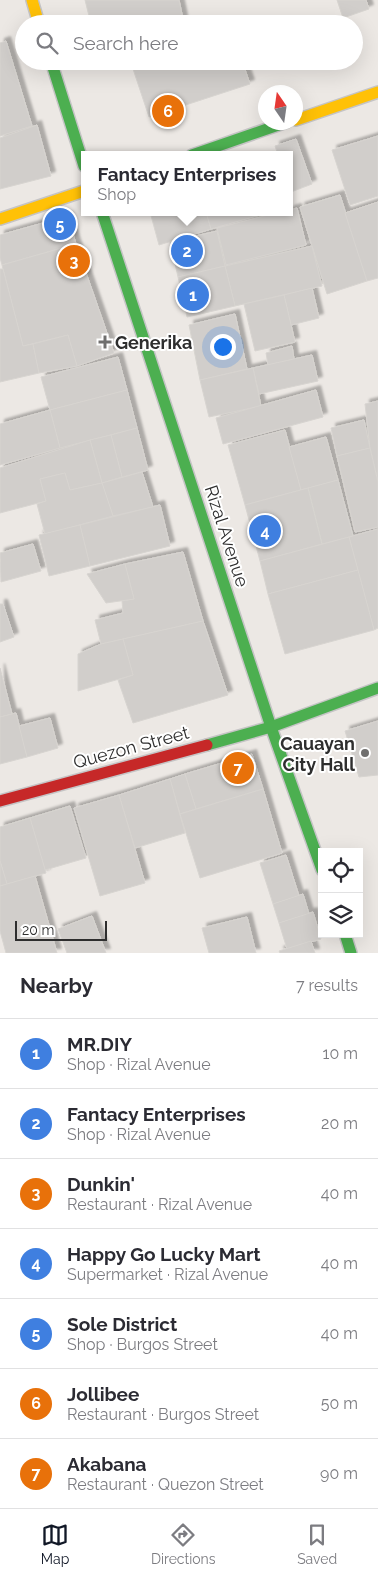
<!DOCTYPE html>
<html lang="en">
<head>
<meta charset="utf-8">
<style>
	:root { --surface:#fff; --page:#f7f7f7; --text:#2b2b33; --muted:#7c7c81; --line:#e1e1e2; --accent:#111827 }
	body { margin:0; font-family:Raleway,sans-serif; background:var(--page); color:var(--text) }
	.controls { position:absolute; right:15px; bottom:15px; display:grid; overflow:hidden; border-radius:0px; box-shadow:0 5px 20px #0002 }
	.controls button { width:45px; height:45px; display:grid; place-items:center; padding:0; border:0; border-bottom:1px solid var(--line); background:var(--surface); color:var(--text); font:25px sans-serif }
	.compass { position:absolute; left:258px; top:85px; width:45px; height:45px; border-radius:50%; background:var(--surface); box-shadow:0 5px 20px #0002; rotate:347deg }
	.scale { position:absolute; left:15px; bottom:12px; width:92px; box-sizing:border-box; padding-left:5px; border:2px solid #2e2e2e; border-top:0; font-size:14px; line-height:18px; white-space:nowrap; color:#2e2e2e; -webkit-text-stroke:4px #fff; paint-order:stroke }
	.you { position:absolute; left:222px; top:346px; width:18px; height:18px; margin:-12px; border:4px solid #fff; border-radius:50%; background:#1a73e8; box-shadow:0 0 0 8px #1a73e833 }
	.badge { display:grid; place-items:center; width:32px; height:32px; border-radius:50%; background:var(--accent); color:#fff; font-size:16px; font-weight:700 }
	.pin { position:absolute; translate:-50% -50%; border:2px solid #fff; box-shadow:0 1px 5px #0006 }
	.popup { position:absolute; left:81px; top:151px; width:212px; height:65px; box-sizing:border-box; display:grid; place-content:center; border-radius:0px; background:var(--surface); filter:drop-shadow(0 1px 4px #0005); font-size:16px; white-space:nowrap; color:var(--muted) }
	.popup b { font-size:19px; color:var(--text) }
	.popup::after { content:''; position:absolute; left:50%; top:100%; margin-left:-10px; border:10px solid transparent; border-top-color:var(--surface) }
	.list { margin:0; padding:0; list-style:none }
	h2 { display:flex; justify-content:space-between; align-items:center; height:65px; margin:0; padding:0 20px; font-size:21px }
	h2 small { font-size:16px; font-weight:400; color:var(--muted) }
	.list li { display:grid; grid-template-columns:32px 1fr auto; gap:15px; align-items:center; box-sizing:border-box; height:70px; padding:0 20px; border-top:1px solid var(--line) }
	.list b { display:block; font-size:19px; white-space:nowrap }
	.list p { margin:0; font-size:16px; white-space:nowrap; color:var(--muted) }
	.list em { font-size:16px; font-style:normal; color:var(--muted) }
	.icon { flex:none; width:28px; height:28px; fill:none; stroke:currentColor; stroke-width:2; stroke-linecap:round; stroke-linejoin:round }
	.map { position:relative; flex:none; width:378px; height:953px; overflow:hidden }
	.search { position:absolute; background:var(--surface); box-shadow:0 5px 20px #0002; left:15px; right:15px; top:15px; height:55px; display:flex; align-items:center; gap:12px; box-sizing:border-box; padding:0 18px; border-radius:28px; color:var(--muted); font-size:19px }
	.sheet { height:555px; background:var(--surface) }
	nav { display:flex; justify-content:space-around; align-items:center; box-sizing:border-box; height:70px; border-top:1px solid var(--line); background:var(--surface); font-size:14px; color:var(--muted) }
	nav a { display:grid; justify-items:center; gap:2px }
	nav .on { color:var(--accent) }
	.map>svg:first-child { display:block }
	.building { fill:#d1cecb; stroke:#d7d4d0; filter:url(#shadow) }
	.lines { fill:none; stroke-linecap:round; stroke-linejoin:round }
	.fast-casing { stroke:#c5c4c5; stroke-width:14 }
	.slow-casing { stroke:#c5c4c5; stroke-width:14 }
	.jam-casing { stroke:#c5c4c5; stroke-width:14 }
	.fast { stroke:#4caf50; stroke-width:11 }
	.slow { stroke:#ffc107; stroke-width:11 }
	.jam { stroke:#c62828; stroke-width:11 }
	.poi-dot { fill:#706f6e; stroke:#fff; stroke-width:2 }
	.labels { text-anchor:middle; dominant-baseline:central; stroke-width:4; stroke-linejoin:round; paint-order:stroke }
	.poi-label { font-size:18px; font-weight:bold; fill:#2e2e2e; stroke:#fff; text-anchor:start }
	.street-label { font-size:18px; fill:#2e2e2e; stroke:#fff }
</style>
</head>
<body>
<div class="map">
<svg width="378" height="953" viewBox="0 0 378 953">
	<defs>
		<filter id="shadow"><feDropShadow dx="4.5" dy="-4.5" stdDeviation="1" flood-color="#0004"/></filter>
	</defs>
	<rect width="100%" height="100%" fill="#ece8e4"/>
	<g class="building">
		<path d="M85 0H179L184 24H91Z"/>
		<path d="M337 0H366L369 9 343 18Z"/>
		<path d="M6 41 32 126 0 136V43Z"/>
		<path d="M155 61H242L250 84 149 117 133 69Z"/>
		<path d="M37 125 51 176 0 189V138Z"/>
		<path d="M378 136V196L350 205 332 150Z"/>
		<path d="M296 139 312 184 291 192 290 155H278L275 146Z"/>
		<path d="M340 195 367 281 327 294 300 207Z"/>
		<path d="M378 202V278L367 281 345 213Z"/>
		<path d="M297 208 306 245 226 265 217 228 280 212H290V210Z"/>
		<path d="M150 212H206L211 229 159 245Z"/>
		<path d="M206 212H259L260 215 211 229Z"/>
		<path d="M68 216 76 244 2 265 0 258V235Z"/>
		<path d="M217 231 225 266 178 277 170 242Z"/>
		<path d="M76 244 114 353 77 366 68 335 23 346 2 265Z"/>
		<path d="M312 246 322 286 235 306 225 266Z"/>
		<path d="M225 266 235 306 187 317 178 277Z"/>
		<path d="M0 269H3L23 346 33 344 39 373 0 382Z"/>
		<path d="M312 288 319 318 291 325 284 295Z"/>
		<path d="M284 295 295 342 255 351 244 304Z"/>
		<path d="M235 314 247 369 200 380 189 325Z"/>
		<path d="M68 335 77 366 39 373 33 344Z"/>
		<path d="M292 346 294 359 268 365 266 353Z"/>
		<path d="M312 355 318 381 259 394 253 368Z"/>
		<path d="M118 357 127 390 50 410 41 377Z"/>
		<path d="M253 368 261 406 209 417 200 380Z"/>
		<path d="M127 390 137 428 60 448 50 410Z"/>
		<path d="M316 390 323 417 223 444 216 418Z"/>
		<path d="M378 401V482L370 448 365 404Z"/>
		<path d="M50 410 60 448 0 465V424Z"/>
		<path d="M364 420 370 448 337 456 331 428Z"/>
		<path d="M137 428 148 470 122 477 111 435Z"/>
		<path d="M285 430 301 490 245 505 228 445Z"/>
		<path d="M111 435 122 477 102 483 90 440Z"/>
		<path d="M326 437 338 480 301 490 289 447Z"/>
		<path d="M90 440 102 483 70 490 65 473 40 479 46 501 0 513V468Z"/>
		<path d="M370 448 378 482V527L355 532 337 456Z"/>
		<path d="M142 472 153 507 113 516 102 483Z"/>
		<path d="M65 473 70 490 102 483 113 516 45 534 37 504 46 501 40 479Z"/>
		<path d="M338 480 353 536 322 544 308 488Z"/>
		<path d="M308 488 322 544 260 561 245 505Z"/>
		<path d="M160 505 170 546 90 566 80 525Z"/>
		<path d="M80 525 90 566 49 576 39 535Z"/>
		<path d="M378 529V628L374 630 349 537Z"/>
		<path d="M349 537 358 570 268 594 260 561Z"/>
		<path d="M33 544 41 571 1 582 0 553Z"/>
		<path d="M183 552 203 621 101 644 95 620 123 613 122 601 134 599 125 564Z"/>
		<path d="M125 564 134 599 106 603 87 574Z"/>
		<path d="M358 570 374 630 285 654 268 594Z"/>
		<path d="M0 604H3L14 637 0 642Z"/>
		<path d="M203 621 228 695 133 723 118 680 133 675 123 639Z"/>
		<path d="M123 639 133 675 78 691V654L101 644Z"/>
		<path d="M0 668 12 714 0 717Z"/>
		<path d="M16 713 27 757 0 764V717Z"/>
		<path d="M50 718 58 748 27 757 19 726Z"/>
		<path d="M378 721V775L359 777 345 731Z"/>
		<path d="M252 754 263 789 196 809 185 774Z"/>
		<path d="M185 774 196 809 180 814 170 779Z"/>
		<path d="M170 779 185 833 135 848 119 795Z"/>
		<path d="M263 789 282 853 200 878 180 814Z"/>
		<path d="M119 795 145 883 100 896 74 808Z"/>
		<path d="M70 806 86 858 45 870 30 818Z"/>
		<path d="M30 818 46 873 7 884 0 861V827Z"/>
		<path d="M286 855 299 896 273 904 260 863Z"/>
		<path d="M0 861 7 884 0 886Z"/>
		<path d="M35 876 57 953H6L0 931V886Z"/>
		<path d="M303 894 309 914 279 923 273 904Z"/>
		<path d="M313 912 321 939 287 949 279 923Z"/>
		<path d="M92 916 106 953H67L58 929Z"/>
		<path d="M247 917 256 953H209L202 928Z"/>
		<path d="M311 941 315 953H280L279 951Z"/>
	</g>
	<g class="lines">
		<g class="fast-casing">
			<g id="fast">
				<path d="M51 61 84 166"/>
				<path d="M192 155 287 122"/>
				<path d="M102 212 271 727 322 870"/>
				<path d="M207 745 271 727 378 688"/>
				<path d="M345 934 351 953"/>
			</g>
		</g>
		<g class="slow-casing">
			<g id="slow">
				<path d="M32 0 39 24"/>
				<path d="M296 120 378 92"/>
				<path d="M0 219 84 191"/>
			</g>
		</g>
		<g class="jam-casing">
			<path id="jam" d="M0 801 207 745"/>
		</g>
		<use href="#fast" class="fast"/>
		<use href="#slow" class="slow"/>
		<use href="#jam" class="jam"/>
	</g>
	<g class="poi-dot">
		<path d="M102.5 334.5h5v5h5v5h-5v5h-5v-5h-5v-5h5z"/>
		<circle cx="365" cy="753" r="5"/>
	</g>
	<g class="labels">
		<g class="poi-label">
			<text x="115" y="342">Generika</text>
			<text x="355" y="743" text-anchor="end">Cauayan<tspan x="355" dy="21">City Hall</tspan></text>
		</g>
		<g class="street-label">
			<text transform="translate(227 536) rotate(72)">Rizal Avenue</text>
			<text transform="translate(131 747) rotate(-15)">Quezon Street</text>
		</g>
	</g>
</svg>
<div class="controls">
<button><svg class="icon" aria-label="locate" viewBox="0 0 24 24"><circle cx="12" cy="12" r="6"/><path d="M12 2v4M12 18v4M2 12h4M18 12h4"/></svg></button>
<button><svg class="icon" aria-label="layers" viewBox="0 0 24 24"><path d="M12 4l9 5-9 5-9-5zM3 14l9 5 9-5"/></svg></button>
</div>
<svg class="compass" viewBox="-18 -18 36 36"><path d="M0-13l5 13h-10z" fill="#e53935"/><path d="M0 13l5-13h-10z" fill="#7c7c81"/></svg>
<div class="scale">20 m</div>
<div class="you"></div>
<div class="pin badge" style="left:193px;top:295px;background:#3f7fe0">1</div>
<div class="pin badge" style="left:187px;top:251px;background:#3f7fe0">2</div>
<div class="popup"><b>Fantacy Enterprises</b>Shop</div>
<div class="pin badge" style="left:74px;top:261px;background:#e8710a">3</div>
<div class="pin badge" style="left:265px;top:531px;background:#3f7fe0">4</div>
<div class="pin badge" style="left:60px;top:224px;background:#3f7fe0">5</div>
<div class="pin badge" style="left:168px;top:111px;background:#e8710a">6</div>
<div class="pin badge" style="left:238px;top:768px;background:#e8710a">7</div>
<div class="search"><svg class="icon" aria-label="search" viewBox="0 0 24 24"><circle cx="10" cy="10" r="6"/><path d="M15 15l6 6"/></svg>Search here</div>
</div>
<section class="sheet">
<h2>Nearby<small>7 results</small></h2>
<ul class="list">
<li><span class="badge" style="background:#3f7fe0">1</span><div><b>MR.DIY</b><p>Shop · Rizal Avenue</p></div><em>10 m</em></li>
<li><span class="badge" style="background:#3f7fe0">2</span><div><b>Fantacy Enterprises</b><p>Shop · Rizal Avenue</p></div><em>20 m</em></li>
<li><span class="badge" style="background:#e8710a">3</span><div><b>Dunkin'</b><p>Restaurant · Rizal Avenue</p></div><em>40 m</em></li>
<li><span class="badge" style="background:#3f7fe0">4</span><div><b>Happy Go Lucky Mart</b><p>Supermarket · Rizal Avenue</p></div><em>40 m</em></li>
<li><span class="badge" style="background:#3f7fe0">5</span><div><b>Sole District</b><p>Shop · Burgos Street</p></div><em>40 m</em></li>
<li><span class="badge" style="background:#e8710a">6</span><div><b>Jollibee</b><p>Restaurant · Burgos Street</p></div><em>50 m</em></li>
<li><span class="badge" style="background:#e8710a">7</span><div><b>Akabana</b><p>Restaurant · Quezon Street</p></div><em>90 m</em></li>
</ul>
</section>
<nav>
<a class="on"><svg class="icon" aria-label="map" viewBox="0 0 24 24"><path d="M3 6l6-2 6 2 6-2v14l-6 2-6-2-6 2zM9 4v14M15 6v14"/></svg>Map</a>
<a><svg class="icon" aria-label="directions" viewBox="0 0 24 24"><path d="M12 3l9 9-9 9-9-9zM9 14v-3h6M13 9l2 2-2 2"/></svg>Directions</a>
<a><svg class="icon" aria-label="saved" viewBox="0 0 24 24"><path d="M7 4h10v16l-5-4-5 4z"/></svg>Saved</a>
</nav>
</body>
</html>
